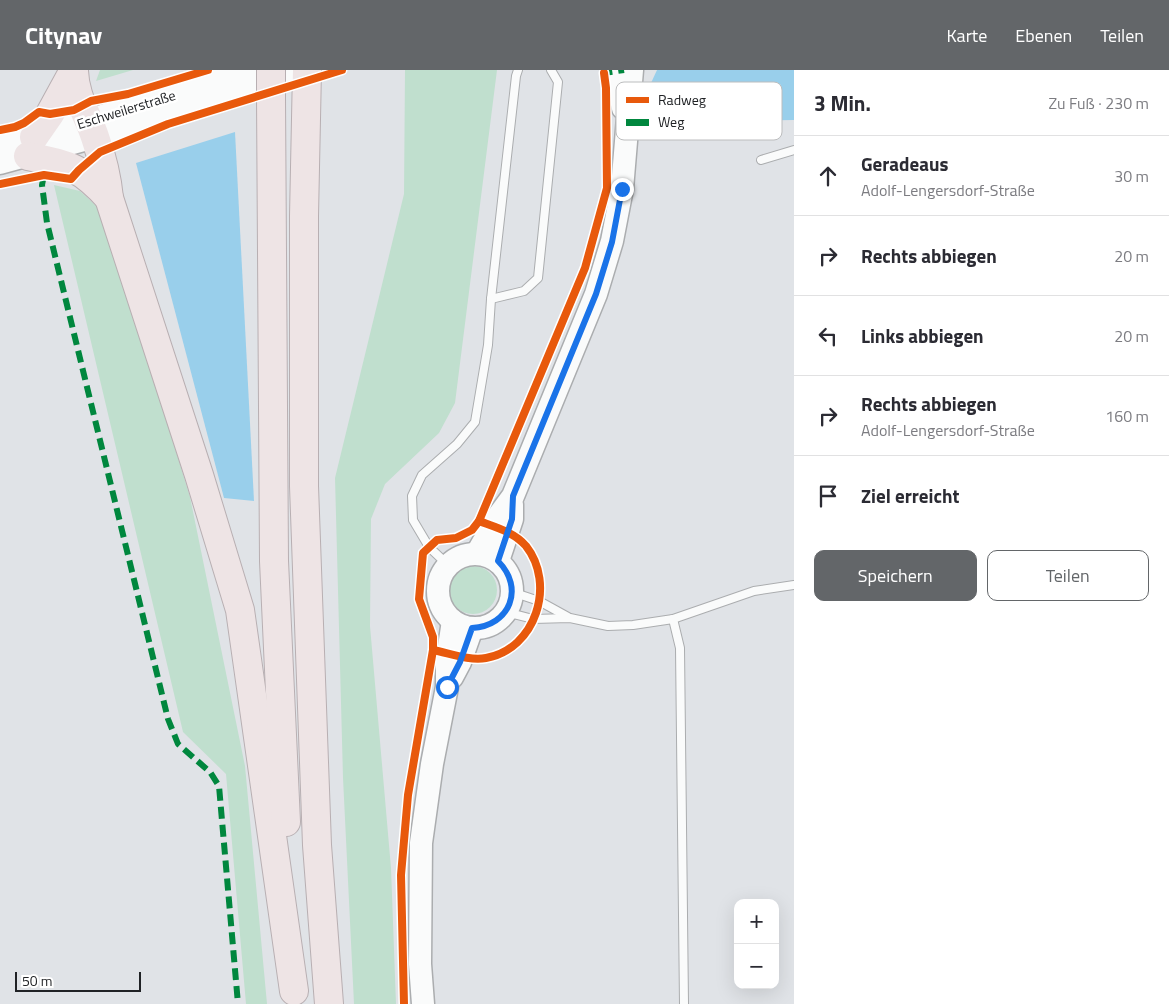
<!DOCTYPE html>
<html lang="de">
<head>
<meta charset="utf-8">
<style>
	:root { --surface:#fff; --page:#f7f7f7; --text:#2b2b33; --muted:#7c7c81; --line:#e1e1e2; --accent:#636669 }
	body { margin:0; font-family:"Titillium Web",sans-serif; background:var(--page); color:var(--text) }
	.controls { position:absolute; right:15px; bottom:15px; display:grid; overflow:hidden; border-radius:10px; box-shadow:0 5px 20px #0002 }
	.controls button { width:45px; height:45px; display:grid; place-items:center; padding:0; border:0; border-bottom:1px solid var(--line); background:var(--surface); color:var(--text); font:25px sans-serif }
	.scale { position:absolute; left:15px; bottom:12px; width:126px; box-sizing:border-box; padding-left:5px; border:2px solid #202225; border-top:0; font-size:14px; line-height:18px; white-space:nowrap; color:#202225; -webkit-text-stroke:4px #fff; paint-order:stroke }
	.stop { position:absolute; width:15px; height:15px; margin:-11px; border:4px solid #1a73e8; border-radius:50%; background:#fff }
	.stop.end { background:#1a73e8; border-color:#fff; box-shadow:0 1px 5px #0008 }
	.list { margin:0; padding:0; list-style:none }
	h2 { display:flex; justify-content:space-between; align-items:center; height:65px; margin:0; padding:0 20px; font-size:21px }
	h2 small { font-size:16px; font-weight:400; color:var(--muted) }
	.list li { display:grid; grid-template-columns:32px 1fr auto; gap:15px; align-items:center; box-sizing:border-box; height:80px; padding:0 20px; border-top:1px solid var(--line) }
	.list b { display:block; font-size:19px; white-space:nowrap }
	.list p { margin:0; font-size:16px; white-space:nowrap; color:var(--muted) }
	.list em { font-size:16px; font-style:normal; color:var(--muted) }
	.actions { display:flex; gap:10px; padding:15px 20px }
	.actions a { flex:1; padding:11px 0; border:1px solid var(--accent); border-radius:10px; text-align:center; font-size:18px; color:var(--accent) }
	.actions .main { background:var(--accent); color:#fff }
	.icon { flex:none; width:28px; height:28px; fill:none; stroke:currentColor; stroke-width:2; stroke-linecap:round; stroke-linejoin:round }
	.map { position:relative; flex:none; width:794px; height:934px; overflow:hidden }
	header { display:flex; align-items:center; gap:30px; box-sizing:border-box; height:70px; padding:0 25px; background:var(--accent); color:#fff }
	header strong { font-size:24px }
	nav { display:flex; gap:28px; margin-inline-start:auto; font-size:18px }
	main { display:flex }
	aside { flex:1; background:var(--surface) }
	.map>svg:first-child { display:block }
	.green { fill:#c0dfce }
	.water { fill:#99cfeb }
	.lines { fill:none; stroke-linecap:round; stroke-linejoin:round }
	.lane-casing { stroke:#abadaf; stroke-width:10 }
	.secondary-casing { stroke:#abadaf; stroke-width:25 }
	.highway-casing { stroke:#b8afb2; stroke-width:30 }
	.lane { stroke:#fafbfb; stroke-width:8 }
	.secondary { stroke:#fafbfb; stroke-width:22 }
	.highway { stroke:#eee4e5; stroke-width:28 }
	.highway-bridge-casing { stroke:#b8afb2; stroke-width:30; stroke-linecap:butt }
	.highway-bridge { stroke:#eee4e5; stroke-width:28 }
	.quiet { stroke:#00873e; stroke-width:6; stroke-dasharray:12 6; stroke-linecap:butt }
	.cycleway-casing { stroke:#fff; stroke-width:11 }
	.cycleway { stroke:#e8590c; stroke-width:8 }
	.route { stroke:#1a73e8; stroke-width:6 }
	.labels { text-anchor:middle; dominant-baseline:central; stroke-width:5; stroke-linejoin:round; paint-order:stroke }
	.street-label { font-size:14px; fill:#202225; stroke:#fff }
	.key { fill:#fff; stroke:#bcbdbe; stroke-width:1 }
	.key-label { font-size:14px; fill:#202225 }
</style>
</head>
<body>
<header>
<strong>Citynav</strong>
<nav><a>Karte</a><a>Ebenen</a><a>Teilen</a></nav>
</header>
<main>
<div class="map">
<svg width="794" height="934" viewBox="0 0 794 934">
	<rect width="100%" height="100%" fill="#e0e3e7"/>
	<g class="green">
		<path d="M100 0H133L96 11Z"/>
		<path d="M405 0H497L455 333 439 363 385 414 371 449 370 556 391 798 396 934H354L343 708 335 408 404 124Z"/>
		<path d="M54 115 80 121 103 142 190 427 245 696 267 934H246L226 704 183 662Z"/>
		<circle cx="473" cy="520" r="24"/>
	</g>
	<g class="water">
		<path d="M657 0H794V50L648 52 651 13Z"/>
		<path d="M235 62 254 431 224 428 136 93Z"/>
	</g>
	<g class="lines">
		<g class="lane-casing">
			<g id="lane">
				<path d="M761 90 794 80"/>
				<path d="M491 229 524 221 538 208 558 12 551 0"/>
				<path d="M448 495 429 477 413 450 412 426 422 405 457 374 475 352 488 275 491 229 516 6 518 0"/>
				<path d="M512 522 539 531 568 547"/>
				<path d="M506 542 533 549 570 548 608 556 633 555 673 549 754 521 794 515"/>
				<path d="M673 549 680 578 684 934"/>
			</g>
		</g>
		<g class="secondary-casing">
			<g id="secondary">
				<path d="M614 0 623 38"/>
				<path d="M0 75 34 67 251 0"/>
				<path d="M0 93 95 67 303 0"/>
				<path d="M477 483 499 445 513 426 596 224 612 171 622 119 632 0"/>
				<circle cx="475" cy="521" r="37"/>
				<path d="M498 491 512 449V435"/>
				<path d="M452 607 460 592 472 558"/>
				<path d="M423 934 420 894 421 773 432 694 447 617V590L453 551"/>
			</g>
		</g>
		<g class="highway-casing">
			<g id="highway">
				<path d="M307 0 304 146V416L317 775 329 934"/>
				<path d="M74 1C75 27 87 43 95 67 102 87 107 107 109 128L199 405 240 540 294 921"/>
				<path d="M271 28 274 491 286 752"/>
				<path d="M34 67 50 44 74 0"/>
				<path d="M28 86C69 95 80 96 109 128"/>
			</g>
		</g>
		<use href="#lane" class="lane"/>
		<use href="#secondary" class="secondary"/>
		<use href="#highway" class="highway"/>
		<g class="highway-bridge-casing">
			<path id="highway-bridge" d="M271 28V0"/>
		</g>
		<use href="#highway-bridge" class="highway-bridge"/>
		<g class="quiet">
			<path d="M602 0 604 3 624 0"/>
			<path d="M44 105 42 115 47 153 168 649 178 674 210 702 219 716 238 934"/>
		</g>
		<g class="cycleway-casing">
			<g id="cycleway">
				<path d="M0 60 15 57 24 53 39 42 50 44 74 40 91 31 128 24 208 0"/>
				<path d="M0 114 44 105 71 109 79 100 100 82 168 54 342 0"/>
				<path d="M433 580C449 583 469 591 486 588 536 579 556 514 526 476 514 462 495 457 479 451"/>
				<path d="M404 934 401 805 408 725 433 580V567L419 529 423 483 437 470 456 468 472 460 479 451 585 198 607 118 606 18 604 3"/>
			</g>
		</g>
		<use href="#cycleway" class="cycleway"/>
	</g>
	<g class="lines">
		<path class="route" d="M447 617 460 592 472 558C510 556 525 518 498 491L512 449 513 426 596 224 612 172 622 119"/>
	</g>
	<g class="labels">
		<g class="street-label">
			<text transform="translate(126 39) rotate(-17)">Eschweilerstraße</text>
		</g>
	</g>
	<rect x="616" y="12" width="166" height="58" rx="8" class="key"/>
	<rect x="626" y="27" width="23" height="6" fill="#e8590c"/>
	<rect x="626" y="49" width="23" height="7" fill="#00873e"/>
	<g class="key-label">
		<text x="658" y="35">Radweg</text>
		<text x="658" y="57">Weg</text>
	</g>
</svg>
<div class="controls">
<button>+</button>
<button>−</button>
</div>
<div class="scale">50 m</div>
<div class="stop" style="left:447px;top:617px"></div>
<div class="stop end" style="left:622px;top:119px"></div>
</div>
<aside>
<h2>3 Min.<small>Zu Fuß · 230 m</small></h2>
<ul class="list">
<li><svg class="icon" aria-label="ahead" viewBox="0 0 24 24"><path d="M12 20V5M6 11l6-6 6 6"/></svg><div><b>Geradeaus</b><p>Adolf-Lengersdorf-Straße</p></div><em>30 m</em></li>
<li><svg class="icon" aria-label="right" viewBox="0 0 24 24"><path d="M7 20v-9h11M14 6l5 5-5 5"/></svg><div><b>Rechts abbiegen</b></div><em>20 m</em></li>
<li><svg class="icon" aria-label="left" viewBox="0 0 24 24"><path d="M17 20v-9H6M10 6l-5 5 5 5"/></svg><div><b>Links abbiegen</b></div><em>20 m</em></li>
<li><svg class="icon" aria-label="right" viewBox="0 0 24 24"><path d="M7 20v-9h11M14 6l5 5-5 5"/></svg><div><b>Rechts abbiegen</b><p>Adolf-Lengersdorf-Straße</p></div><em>160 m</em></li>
<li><svg class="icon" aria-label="arrive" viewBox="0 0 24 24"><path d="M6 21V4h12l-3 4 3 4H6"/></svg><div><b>Ziel erreicht</b></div></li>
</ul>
<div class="actions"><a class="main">Speichern</a><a>Teilen</a></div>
</aside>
</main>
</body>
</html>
